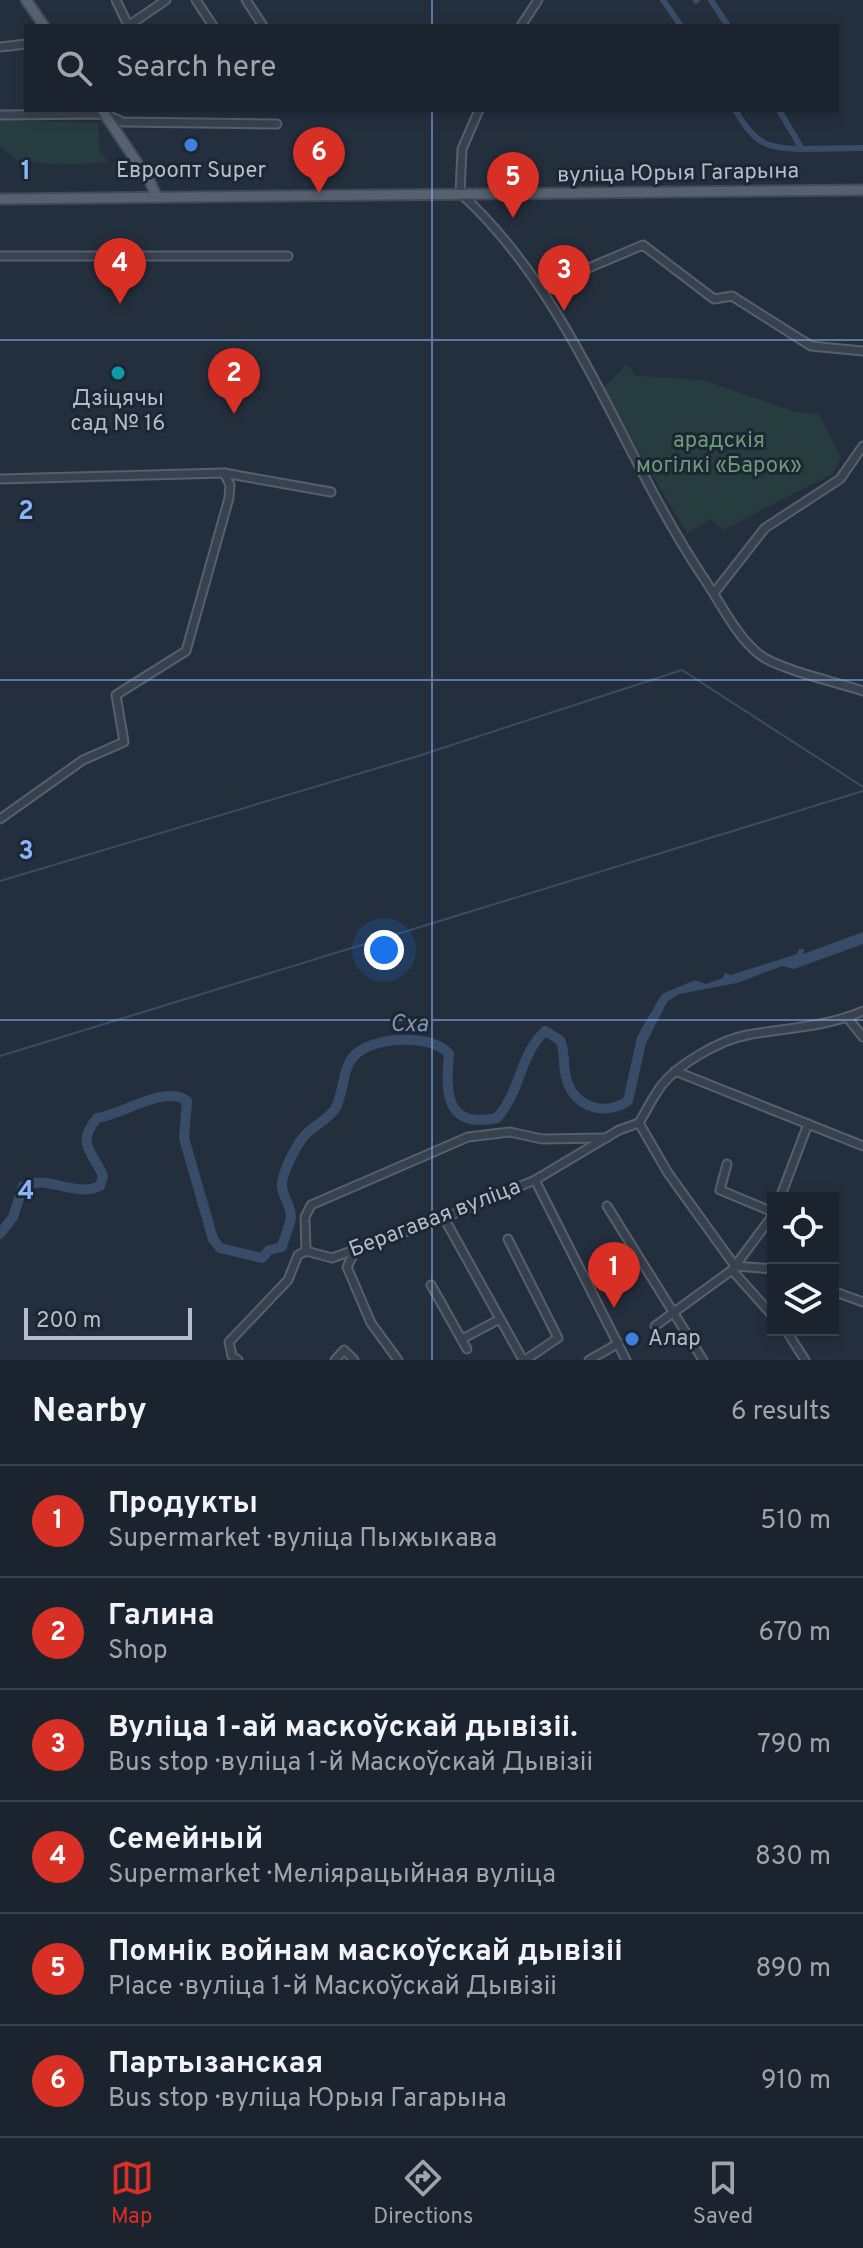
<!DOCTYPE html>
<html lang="en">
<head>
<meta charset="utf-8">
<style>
	:root { --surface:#1b232e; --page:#242b36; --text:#f1f3f6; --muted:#a0a4aa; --line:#39404a; --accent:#d93025 }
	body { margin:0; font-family:Overpass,sans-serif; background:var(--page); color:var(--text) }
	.controls { position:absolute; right:24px; bottom:24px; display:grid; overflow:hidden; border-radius:0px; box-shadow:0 4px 12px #0003 }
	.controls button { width:72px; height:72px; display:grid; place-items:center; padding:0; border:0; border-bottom:2px solid var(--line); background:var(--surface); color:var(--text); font:40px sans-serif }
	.scale { position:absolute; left:24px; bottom:20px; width:168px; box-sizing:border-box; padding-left:8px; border:4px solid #b4bcc9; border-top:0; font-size:22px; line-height:28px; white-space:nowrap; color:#b4bcc9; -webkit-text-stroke:6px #1d2633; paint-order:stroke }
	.you { position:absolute; left:384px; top:950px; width:28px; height:28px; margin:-20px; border:6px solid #fff; border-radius:50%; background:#1a73e8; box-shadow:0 0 0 12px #1a73e833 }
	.badge { display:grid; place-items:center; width:52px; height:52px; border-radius:50%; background:var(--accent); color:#fff; font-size:26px; font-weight:700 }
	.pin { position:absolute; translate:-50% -66px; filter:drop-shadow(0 2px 4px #0008) }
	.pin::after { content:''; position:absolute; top:42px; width:28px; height:24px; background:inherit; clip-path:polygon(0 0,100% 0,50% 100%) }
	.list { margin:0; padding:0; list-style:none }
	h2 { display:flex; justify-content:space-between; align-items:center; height:104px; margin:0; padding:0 32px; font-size:34px }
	h2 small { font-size:26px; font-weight:400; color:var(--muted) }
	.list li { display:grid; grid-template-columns:52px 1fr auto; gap:24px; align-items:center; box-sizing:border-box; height:112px; padding:0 32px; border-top:2px solid var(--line) }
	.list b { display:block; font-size:30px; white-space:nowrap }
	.list p { margin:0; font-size:26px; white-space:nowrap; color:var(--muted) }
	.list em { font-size:26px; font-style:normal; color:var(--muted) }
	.icon { flex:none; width:44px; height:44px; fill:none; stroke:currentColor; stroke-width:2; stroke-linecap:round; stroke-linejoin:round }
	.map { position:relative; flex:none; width:863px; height:1360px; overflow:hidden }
	.search { position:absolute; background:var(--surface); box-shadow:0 4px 12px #0003; left:24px; right:24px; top:24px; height:88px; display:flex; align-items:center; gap:20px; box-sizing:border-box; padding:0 28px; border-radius:0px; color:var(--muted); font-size:30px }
	.sheet { height:776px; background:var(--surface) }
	nav { display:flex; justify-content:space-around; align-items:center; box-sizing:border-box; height:112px; border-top:2px solid var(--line); background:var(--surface); font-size:22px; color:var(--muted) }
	nav a { display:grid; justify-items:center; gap:4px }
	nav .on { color:var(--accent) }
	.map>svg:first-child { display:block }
	.green { fill:#263c3f }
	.water { fill:#394c67 }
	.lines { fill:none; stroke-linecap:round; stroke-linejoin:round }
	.stream { stroke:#394c67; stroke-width:2 }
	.canal { stroke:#394c67; stroke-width:6 }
	.river { stroke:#394c67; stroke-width:10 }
	.minor-casing { stroke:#565f6c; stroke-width:11 }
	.major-casing { stroke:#414a57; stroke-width:13 }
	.minor { stroke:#38414e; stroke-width:7 }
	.major { stroke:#56606e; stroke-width:9 }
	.grid { fill:none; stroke:#8ab4f8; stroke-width:2; stroke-opacity:0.55 }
	.shop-dot { fill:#3f7fe0; stroke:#1d2633; stroke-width:3 }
	.culture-dot { fill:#0f9aa8; stroke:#1d2633; stroke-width:3 }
	.labels { text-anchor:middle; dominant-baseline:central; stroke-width:6; stroke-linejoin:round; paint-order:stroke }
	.poi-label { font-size:22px; fill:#b4bcc9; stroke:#1d2633 }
	.street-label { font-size:22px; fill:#b4bcc9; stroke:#1d2633 }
	.park-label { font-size:22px; fill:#6b9a76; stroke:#1d2633 }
	.water-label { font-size:24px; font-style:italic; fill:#7c92b1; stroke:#1d2633 }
	.grid-label { font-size:26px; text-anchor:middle; font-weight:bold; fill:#8ab4f8; stroke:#1d2633; stroke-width:6; stroke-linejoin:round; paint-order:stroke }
</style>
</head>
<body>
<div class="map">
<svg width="863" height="1360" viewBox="0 0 863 1360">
	<rect width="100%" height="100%" fill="#242f3e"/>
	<g class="green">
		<path d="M0 119 98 123 99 149 108 162 62 165 16 160 0 146Z"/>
		<path d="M627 364 636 376 703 380 796 412 819 414 841 458 832 474 723 530 710 519 687 534 602 389Z"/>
	</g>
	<path class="water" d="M863 932V944L794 969 782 966 737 983 679 994 667 1002 643 1049H637L640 1031 662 994 695 980 706 984 723 978 725 973 731 975 797 954 799 949H804L803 954Z"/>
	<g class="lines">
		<g class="stream">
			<path d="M0 881 418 756 682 670 863 787"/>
			<path d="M0 1056 863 791"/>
		</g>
		<g class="canal">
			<path d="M663 0 681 26"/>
			<path d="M711 0 728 26"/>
			<path d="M696 1 697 0"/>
			<path d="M735 110C756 143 763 148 802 149"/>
			<path d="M779 110 802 149 863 148"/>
		</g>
		<path class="river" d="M0 1234 13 1217 23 1186C48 1174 75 1198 100 1186L103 1176C93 1151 75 1145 97 1118 121 1115 166 1084 187 1101L184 1138 213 1239 220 1248 262 1258 269 1250 282 1247C284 1238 290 1226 291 1217 291 1205 280 1193 282 1182 285 1167 297 1143 307 1133 316 1125 329 1118 335 1109 344 1093 342 1070 353 1057 370 1036 432 1033 449 1054 445 1094 446 1129 497 1118 522 1089 519 1056 545 1031L560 1040C565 1051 563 1060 565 1072 570 1105 601 1118 628 1101L642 1038"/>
		<g class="minor-casing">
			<g id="minor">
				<path d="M116 0 128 25"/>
				<path d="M196 0 213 26"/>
				<path d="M246 0 263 26"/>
				<path d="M128 26 166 0"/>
				<path d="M521 26 538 0"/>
				<path d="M0 47 26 44"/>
				<path d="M479 110 462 149 460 193C572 294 620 453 703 577 721 603 735 635 760 655 781 670 836 682 863 691"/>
				<path d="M0 115 105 114 123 122 277 124"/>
				<path d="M0 256H288"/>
				<path d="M542 291 560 280 643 245 714 299 732 296 811 346 863 351"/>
				<path d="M0 479 224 473 331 492"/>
				<path d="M714 593 765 528 840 479 863 446"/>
				<path d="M0 819 83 760 124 742 116 695 186 651 229 498 230 485 224 473"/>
				<path d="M847 1017 863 1037"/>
				<path d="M675 1071 863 1146"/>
				<path d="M639 1123C646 1111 653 1097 661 1086 678 1064 720 1040 747 1035 785 1028 827 1027 863 1011"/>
				<path d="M639 1123 668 1173 735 1266 773 1269"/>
				<path d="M727 1164 720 1190 773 1212"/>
				<path d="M535 1180 626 1360"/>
				<path d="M780 1198 808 1124"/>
				<path d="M607 1206 703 1360"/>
				<path d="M444 1218 523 1360"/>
				<path d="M508 1239 558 1338 525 1360"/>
				<path d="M306 1251 305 1217 311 1205 468 1137 510 1132 542 1139 606 1138"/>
				<path d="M355 1251 347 1267 371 1323 398 1360"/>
				<path d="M732 1270 773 1316"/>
				<path d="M431 1285 467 1349"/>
				<path d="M833 1291 863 1302"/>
				<path d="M655 1326 732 1270 773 1215"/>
				<path d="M786 1330 805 1360"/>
				<path d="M462 1339 500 1319"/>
				<path d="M238 1360 232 1356 229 1342 288 1280 298 1255 306 1251 332 1258 444 1218 535 1180 619 1130 639 1123"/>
				<path d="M335 1360 344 1350 354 1360"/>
				<path d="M589 1360 619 1343"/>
			</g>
		</g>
		<g class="major-casing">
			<g id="major">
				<path d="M26 0 44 26"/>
				<path d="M102 110 150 182 157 197"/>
				<path d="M0 199 863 190"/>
			</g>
		</g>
		<use href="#minor" class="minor"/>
		<use href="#major" class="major"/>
	</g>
	<path class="grid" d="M432 0V26M432 110V1360M0 340H863M0 680H863M0 1020H863"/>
	<g class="shop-dot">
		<circle cx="191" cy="145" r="8"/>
		<circle cx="632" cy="1339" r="8"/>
	</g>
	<circle class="culture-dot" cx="118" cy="373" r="8"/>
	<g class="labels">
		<g class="poi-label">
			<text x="191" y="171">Евроопт Super</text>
			<text x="118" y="399">Дзіцячы<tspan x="118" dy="25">сад № 16</tspan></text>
			<text x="648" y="1339" text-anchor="start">Алар</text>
		</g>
		<g class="street-label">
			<text transform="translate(678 174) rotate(-1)">вуліца Юрыя Гагарына</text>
			<text transform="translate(435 1219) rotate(-21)">Берагавая вуліца</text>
		</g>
		<g class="park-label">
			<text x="719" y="441">арадскія<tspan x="719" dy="25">могілкі «Барок»</tspan></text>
		</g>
		<g class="water-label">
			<text transform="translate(409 1025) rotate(1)">Сха</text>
		</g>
	</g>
	<g class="grid-label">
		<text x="26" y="179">1</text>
		<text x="26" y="519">2</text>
		<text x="26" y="859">3</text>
		<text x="26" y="1199">4</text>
	</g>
</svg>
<div class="controls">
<button><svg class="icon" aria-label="locate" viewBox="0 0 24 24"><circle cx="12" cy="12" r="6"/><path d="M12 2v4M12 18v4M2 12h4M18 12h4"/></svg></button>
<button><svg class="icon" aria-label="layers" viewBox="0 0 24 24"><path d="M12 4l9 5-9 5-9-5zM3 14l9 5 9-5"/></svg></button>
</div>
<div class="scale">200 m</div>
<div class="you"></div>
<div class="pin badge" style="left:614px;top:1308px">1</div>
<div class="pin badge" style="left:234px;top:414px">2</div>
<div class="pin badge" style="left:564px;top:311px">3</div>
<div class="pin badge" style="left:120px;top:304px">4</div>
<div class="pin badge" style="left:513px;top:218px">5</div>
<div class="pin badge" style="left:319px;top:193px">6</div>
<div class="search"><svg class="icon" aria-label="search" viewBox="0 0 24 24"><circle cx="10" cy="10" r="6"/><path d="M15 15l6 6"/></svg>Search here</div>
</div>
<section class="sheet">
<h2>Nearby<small>6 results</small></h2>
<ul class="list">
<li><span class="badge">1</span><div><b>Продукты</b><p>Supermarket · вуліца Пыжыкава</p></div><em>510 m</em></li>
<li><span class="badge">2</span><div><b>Галина</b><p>Shop</p></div><em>670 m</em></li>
<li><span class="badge">3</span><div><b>Вуліца 1-ай маскоўскай дывізіі.</b><p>Bus stop · вуліца 1-й Маскоўскай Дывізіі</p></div><em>790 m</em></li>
<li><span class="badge">4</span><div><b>Семейный</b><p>Supermarket · Меліярацыйная вуліца</p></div><em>830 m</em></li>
<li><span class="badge">5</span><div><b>Помнік войнам маскоўскай дывізіі</b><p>Place · вуліца 1-й Маскоўскай Дывізіі</p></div><em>890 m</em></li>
<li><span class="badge">6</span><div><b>Партызанская</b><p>Bus stop · вуліца Юрыя Гагарына</p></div><em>910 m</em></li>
</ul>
</section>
<nav>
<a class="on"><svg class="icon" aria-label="map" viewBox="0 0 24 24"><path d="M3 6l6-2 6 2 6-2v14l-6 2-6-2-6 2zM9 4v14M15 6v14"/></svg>Map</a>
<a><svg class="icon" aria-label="directions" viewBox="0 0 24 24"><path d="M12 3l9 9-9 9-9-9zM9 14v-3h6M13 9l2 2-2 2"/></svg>Directions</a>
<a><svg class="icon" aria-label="saved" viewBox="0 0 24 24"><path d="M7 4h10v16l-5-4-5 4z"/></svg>Saved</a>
</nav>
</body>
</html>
